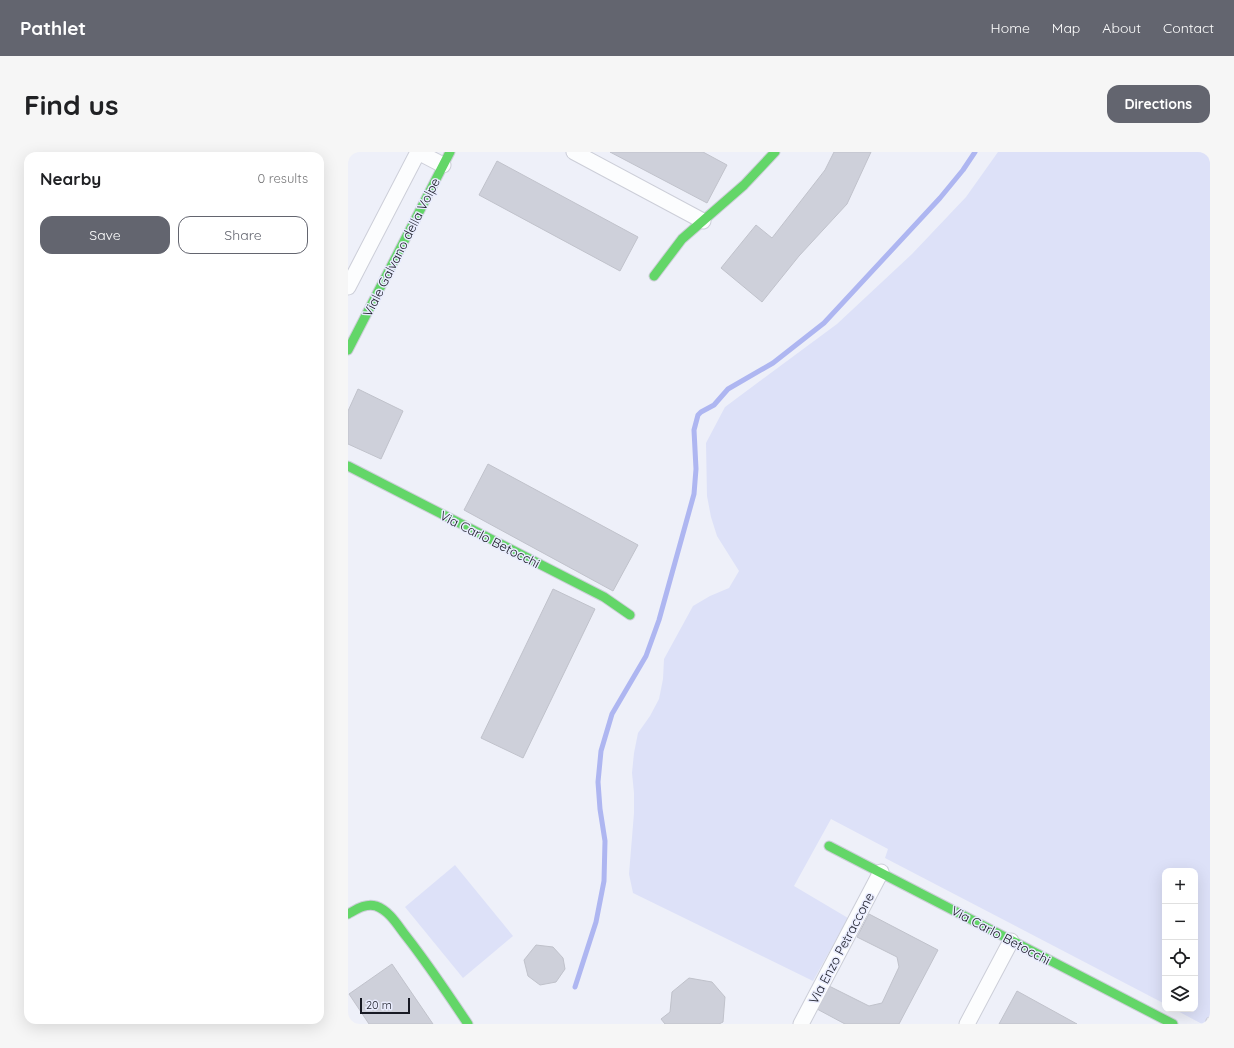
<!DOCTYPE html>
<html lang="en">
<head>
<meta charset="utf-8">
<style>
	:root { --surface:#fff; --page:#f6f6f6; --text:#202124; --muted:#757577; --line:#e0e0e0; --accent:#63656f }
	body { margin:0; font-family:Quicksand,sans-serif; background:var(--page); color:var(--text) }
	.controls { position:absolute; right:12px; bottom:12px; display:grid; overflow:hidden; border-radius:8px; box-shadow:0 4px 16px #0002 }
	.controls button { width:36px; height:36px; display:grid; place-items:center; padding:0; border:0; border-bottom:1px solid var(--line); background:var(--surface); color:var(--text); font:20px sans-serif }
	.scale { position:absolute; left:12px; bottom:10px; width:50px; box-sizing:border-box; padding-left:4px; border:2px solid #181a24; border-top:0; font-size:11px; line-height:14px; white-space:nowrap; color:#181a24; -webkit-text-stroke:3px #e9ecfe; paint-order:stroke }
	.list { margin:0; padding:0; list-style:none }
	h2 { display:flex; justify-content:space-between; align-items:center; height:52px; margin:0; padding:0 16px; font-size:17px }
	h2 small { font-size:13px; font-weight:400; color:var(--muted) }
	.actions { display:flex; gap:8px; padding:12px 16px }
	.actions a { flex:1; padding:9px 0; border:1px solid var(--accent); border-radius:12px; text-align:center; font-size:14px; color:var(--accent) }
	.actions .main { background:var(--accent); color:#fff }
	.icon { flex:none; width:22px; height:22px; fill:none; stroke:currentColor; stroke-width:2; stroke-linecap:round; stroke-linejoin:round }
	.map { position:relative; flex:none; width:862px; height:872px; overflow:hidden; border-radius:12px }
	header { display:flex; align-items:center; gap:24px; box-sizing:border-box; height:56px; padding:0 20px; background:var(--accent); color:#fff }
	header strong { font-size:19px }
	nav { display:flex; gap:22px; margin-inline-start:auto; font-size:14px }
	.intro { display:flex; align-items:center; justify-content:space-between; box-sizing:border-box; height:96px; padding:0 24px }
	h1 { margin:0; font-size:28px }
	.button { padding:10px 18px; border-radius:12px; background:var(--accent); color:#fff; font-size:14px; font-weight:700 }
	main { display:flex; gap:24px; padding:0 24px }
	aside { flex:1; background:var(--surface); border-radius:12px; box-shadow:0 4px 16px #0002 }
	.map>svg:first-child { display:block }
	.green { fill:#dde1f8 }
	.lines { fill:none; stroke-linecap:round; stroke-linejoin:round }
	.stream { stroke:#aeb6f1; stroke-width:5 }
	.building { fill:#ced0da; stroke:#c0c2cb }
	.lane-casing { stroke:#ccced8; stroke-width:9 }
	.street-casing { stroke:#ccced8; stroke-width:17 }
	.fast-casing { stroke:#ccced8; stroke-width:11 }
	.lane { stroke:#fcfdfe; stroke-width:7 }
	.street { stroke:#fcfdfe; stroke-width:15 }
	.fast { stroke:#63d668; stroke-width:9 }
	.labels { text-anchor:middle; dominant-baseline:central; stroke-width:3; stroke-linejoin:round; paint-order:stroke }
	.street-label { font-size:13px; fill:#181a24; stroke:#e9ecfe }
</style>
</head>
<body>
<header>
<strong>Pathlet</strong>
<nav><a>Home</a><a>Map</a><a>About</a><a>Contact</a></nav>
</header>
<div class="intro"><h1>Find us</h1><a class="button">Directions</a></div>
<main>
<aside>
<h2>Nearby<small>0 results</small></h2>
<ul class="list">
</ul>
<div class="actions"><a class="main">Save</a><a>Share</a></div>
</aside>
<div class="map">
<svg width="862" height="872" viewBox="0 0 862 872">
	<rect width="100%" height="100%" fill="#eef0f9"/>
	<g class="green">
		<path d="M650 0H862V872H854L826 857H847V719H817V852L537 706 540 697 483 667 446 734 500 766 465 829 285 741 281 722 286 661V641L284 621 286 601 290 581 302 564 311 547 315 527 316 507 345 454 362 444 381 436 391 419 369 384 363 365 359 344 358 291 377 255 489 172 564 102 618 45Z"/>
		<path d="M107 713 165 784 115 826 57 755Z"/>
	</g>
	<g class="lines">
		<path class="stream" d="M227 835 248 770 256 729 257 689 252 657 250 630 253 599 264 562 298 504 311 468 346 342 348 317 346 278 350 263 353 260 366 253 380 237 425 211 476 171 592 46 615 18 627 0"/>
	</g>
	<g class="building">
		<path d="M262 0H355L379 13 359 51Z"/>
		<path d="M486 0H523L499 52 451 104 414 150 373 116 408 73 424 86 477 18Z"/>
		<path d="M149 9 290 85 272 119 131 43Z"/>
		<path d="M10 237 55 259 33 307 0 292V259Z"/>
		<path d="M140 312 290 393 265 439 116 358Z"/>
		<path d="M205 437 247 457 175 606 133 586Z"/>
		<path d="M521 762 590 798 551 872H497L469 857 481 834 521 854 534 851 551 815 549 805 509 785Z"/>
		<path d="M188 793 205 795 215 806 217 817 208 830 192 833 180 824 176 808Z"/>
		<path d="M44 812 85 872H21L1 842Z"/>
		<path d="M341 826 364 830 377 845 375 870 371 872H317L313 867 322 860 324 840Z"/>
		<path d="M669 839 729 872H651Z"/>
	</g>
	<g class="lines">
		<g class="lane-casing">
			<path id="lane" d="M861 872 862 869"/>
		</g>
		<g class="street-casing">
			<g id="street">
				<path d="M70 0 95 13"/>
				<path d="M226 0 355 69"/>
				<path d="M0 135 70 0"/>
				<path d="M453 872 533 720"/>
				<path d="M619 872 663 789"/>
			</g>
		</g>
		<g class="fast-casing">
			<g id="fast">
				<path d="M306 124 334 87 396 33 427 0"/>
				<path d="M0 198 102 0"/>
				<path d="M0 314 256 445 282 463"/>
				<path d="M481 694 825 872"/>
				<path d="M0 762C9 757 18 751 28 754 42 759 50 774 58 784 80 812 100 842 120 872"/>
			</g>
		</g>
		<use href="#lane" class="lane"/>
		<use href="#street" class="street"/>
		<use href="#fast" class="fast"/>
	</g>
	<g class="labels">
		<g class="street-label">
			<text transform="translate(53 95) rotate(-63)">Viale Galvano della Volpe</text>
			<text transform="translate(142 387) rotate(27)">Via Carlo Betocchi</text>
			<text transform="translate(653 783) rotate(28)">Via Carlo Betocchi</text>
			<text transform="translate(493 796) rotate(-62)">Via Enzo Petraccone</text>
		</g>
	</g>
</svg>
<div class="controls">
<button>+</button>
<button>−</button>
<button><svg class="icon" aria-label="locate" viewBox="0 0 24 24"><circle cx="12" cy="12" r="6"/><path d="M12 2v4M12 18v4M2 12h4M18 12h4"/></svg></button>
<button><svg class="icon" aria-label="layers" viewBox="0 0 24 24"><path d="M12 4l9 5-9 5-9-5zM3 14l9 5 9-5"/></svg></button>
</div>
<div class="scale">20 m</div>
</div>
</main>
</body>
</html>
